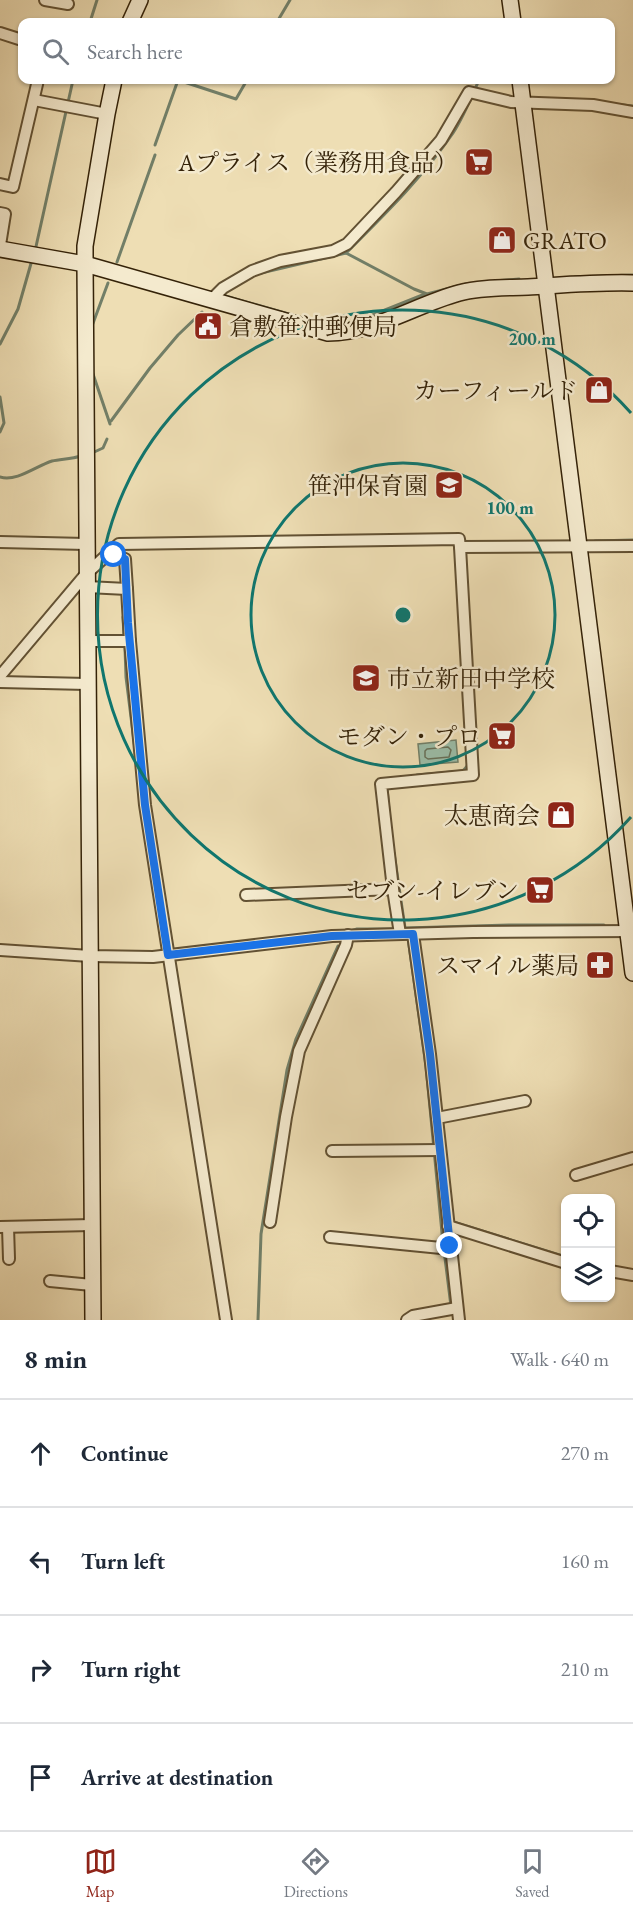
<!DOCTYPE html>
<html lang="en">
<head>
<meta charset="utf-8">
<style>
	:root { --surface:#fff; --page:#f6f6f7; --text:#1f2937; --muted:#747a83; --line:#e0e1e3; --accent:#8f2418 }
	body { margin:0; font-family:"EB Garamond","Noto Serif JP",serif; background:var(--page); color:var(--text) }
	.controls { position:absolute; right:18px; bottom:18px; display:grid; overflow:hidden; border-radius:12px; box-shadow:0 2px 4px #0004 }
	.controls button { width:54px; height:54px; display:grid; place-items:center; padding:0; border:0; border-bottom:2px solid var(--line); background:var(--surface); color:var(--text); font:30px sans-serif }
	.stop { position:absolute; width:18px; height:18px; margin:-14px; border:4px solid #1a73e8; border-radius:50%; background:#fff }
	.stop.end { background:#1a73e8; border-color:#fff; box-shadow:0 2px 6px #0008 }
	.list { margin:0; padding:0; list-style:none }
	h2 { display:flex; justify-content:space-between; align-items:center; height:78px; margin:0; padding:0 24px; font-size:26px }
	h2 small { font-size:20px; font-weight:400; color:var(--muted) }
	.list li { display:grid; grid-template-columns:39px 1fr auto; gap:18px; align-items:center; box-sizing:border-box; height:108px; padding:0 24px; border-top:2px solid var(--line) }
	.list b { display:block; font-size:22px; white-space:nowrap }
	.list em { font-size:20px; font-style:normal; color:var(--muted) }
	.icon { flex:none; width:33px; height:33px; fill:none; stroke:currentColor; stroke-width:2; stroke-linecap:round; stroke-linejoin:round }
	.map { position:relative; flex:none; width:633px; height:1320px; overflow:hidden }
	.search { position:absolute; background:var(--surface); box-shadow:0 2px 4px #0004; left:18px; right:18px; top:18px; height:66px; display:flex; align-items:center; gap:15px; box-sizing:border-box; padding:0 21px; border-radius:12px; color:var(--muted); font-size:22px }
	.sheet { height:510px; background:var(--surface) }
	nav { display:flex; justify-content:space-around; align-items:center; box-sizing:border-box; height:84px; border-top:2px solid var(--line); background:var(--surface); font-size:16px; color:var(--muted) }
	nav a { display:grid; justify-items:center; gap:3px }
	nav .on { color:var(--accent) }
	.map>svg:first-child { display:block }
	.water { fill:#9bbda8; stroke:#727f68; stroke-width:1.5 }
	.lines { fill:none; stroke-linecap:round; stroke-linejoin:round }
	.shore { stroke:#687058; stroke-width:1.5 }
	.stream { stroke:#727f68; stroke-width:3 }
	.street-casing { stroke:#625133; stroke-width:14 }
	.secondary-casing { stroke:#342208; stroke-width:18 }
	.street { stroke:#f4eace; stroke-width:10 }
	.secondary { stroke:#f4eace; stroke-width:15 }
	.route { stroke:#1a73e8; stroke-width:8 }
	.ring { fill:none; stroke:#0f766e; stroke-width:3 }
	.labels { text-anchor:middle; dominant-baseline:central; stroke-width:5; stroke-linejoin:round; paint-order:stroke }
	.poi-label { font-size:24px; fill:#342208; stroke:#f4eace; text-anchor:end }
	.centre { fill:#0f766e; stroke:#f4eace; stroke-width:3 }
	.ring-label { font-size:18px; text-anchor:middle; font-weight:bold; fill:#0f766e; stroke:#f4eace; stroke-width:5; stroke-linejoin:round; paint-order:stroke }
</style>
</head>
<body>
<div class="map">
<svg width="633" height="1320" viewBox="0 0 633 1320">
	<rect width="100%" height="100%" fill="#eedeb4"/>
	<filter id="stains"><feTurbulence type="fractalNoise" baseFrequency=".00333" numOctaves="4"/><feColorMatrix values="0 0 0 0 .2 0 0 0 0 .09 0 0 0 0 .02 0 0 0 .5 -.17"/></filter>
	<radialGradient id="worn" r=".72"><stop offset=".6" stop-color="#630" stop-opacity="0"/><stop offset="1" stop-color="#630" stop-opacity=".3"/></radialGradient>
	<path class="water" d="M456 740 458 762 420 765 418 744Z"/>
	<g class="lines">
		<path class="shore" d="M448 747 451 750 449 757 428 759 425 757V751L427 749Z"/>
		<g class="stream">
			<path d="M90 22 97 0"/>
			<path d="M277 22 290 0"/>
			<path d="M623 105 633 106"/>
			<path d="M155 145 178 80 236 99 247 80"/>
			<path d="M35 251 73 80"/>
			<path d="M346 253C383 216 423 177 453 133 464 116 471 98 479 80"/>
			<path d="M117 262 155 155"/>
			<path d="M261 273 346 253 414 289 427 294 466 284"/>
			<path d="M575 277 633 275"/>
			<path d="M494 281 519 279"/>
			<path d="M222 295 313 321 330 324H343L355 322 425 294"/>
			<path d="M92 326 108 283"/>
			<path d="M0 344 18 309 32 260"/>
			<path d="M93 374 110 424"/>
			<path d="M0 397 4 423 0 432"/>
			<path d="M111 421 150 368 178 335 202 312"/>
			<path d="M92 453 103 448 107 439"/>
			<path d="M0 477C17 482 36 466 52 461 61 459 71 459 81 456"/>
			<path d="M595 541 633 540"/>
			<path d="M123 617 124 636"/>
			<path d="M125 648 126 677 135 749"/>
			<path d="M417 775 463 771 468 765"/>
			<path d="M387 787 389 811"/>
			<path d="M394 853 405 928"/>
			<path d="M405 928 509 925H604"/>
			<path d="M351 931 357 929H394"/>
			<path d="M408 938 426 1066 443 1243"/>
			<path d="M450 1221 566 1257"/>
			<path d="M444 1250 451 1306"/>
			<path d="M258 1320 261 1234 287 1070 296 1039 338 946"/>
		</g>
		<g class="street-casing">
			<g id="street">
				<path d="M45 0 68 4"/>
				<path d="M0 33 22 40"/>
				<path d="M34 100 107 114"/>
				<path d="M0 184 13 187 38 80"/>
				<path d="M0 213 5 214 0 245"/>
				<path d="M211 300 223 288 252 271 280 261 333 251 347 244 396 192 441 140 469 92 511 102 593 105 633 112"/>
				<path d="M0 542 86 544"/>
				<path d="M110 551 114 555 125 559 127 589"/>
				<path d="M87 587 127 589 130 641"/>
				<path d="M87 641H130L145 805 226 1320"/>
				<path d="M0 676 86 574 119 544 459 539 460 547"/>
				<path d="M0 682 87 684"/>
				<path d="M246 895 393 889"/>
				<path d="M400 934 393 889 381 784 473 775 460 547 633 546"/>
				<path d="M413 934 430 1054 459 1320"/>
				<path d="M0 950 90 956 153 957 332 936 473 932 633 931"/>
				<path d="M437 1118 525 1101"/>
				<path d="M332 1151 440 1150"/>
				<path d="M576 1175 633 1158"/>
				<path d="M270 1222 286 1117 299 1051 346 945 348 935"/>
				<path d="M448 1226 566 1263"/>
				<path d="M0 1227 92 1225"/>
				<path d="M8 1227 9 1259"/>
				<path d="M330 1237 441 1248 450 1246"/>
				<path d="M610 1271 633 1275"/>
				<path d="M50 1281 92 1285"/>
				<path d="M407 1320 413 1316 457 1308"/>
			</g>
		</g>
		<g class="secondary-casing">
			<g id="secondary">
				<path d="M510 0 513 22"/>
				<path d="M130 22 140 0"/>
				<path d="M520 80 633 973"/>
				<path d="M0 249 85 264 328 333C374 333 415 305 459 293 481 287 505 288 528 287 563 285 598 282 633 283"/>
				<path d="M93 1320 85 264V246L107 114 114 80"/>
			</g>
		</g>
		<use href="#street" class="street"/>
		<use href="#secondary" class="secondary"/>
	</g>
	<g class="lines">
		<path class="route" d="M114 555 125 559 128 623 145 805 168 955 332 936 413 934 430 1054 450 1246"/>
	</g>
	<g class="ring">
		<circle cx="403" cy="615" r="152"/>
		<path d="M631 817A305 305 0 1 1 631 413"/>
	</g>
	<defs>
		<g id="supermarket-square" transform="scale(1.5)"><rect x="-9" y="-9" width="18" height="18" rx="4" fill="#8f2418" stroke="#f4eace"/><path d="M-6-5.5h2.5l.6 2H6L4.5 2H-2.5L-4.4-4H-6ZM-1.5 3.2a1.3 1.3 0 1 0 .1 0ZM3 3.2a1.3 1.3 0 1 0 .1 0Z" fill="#fff"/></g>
		<g id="shop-square" transform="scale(1.5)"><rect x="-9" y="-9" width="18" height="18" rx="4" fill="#8f2418" stroke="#f4eace"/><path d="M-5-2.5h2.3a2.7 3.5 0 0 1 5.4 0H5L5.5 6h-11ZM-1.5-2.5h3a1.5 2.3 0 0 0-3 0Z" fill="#fff"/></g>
		<g id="civic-square" transform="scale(1.5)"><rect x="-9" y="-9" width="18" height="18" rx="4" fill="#8f2418" stroke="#f4eace"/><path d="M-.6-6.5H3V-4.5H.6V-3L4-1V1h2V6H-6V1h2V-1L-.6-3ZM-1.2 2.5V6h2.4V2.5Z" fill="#fff"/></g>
		<g id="school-square" transform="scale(1.5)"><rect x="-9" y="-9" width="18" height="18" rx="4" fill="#8f2418" stroke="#f4eace"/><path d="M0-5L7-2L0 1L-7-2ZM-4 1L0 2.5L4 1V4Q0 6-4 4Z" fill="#fff"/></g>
		<g id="pharmacy-square" transform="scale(1.5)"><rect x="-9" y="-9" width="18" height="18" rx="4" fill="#8f2418" stroke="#f4eace"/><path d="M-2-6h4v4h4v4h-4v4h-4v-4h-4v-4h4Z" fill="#fff"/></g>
	</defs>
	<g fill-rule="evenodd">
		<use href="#supermarket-square" x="479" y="162"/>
		<use href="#shop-square" x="502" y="240"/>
		<use href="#civic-square" x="208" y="326"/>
		<use href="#shop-square" x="599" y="390"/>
		<use href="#school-square" x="449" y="485"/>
		<use href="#school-square" x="366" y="678"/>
		<use href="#supermarket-square" x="502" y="736"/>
		<use href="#shop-square" x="561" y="815"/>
		<use href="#supermarket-square" x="540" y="890"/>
		<use href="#pharmacy-square" x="600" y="965"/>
	</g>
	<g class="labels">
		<g class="poi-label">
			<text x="458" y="162">Aプライス（業務用食品）</text>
			<text x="523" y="240" text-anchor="start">GRATO</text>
			<text x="229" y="326" text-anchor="start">倉敷笹沖郵便局</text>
			<text x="578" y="390">カーフィールド</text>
			<text x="428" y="485">笹沖保育園</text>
			<text x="387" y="678" text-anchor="start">市立新田中学校</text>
			<text x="481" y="736">モダン・プロ</text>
			<text x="540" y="815">太恵商会</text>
			<text x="519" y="890">セブン-イレブン</text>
			<text x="579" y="965">スマイル薬局</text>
		</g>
	</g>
	<circle cx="403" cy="615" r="9" class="centre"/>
	<g class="ring-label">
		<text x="532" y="345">200 m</text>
		<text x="510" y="514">100 m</text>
	</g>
	<rect width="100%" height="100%" filter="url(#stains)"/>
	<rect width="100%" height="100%" fill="url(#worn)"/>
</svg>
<div class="controls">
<button><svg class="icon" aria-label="locate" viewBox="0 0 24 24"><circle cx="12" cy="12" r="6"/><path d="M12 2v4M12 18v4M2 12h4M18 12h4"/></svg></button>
<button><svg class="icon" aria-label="layers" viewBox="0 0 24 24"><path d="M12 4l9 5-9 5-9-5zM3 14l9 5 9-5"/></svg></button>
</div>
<div class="stop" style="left:114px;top:555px"></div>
<div class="stop end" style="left:450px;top:1246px"></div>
<div class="search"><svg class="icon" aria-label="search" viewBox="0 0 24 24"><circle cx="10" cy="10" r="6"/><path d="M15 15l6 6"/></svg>Search here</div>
</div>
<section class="sheet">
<h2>8 min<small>Walk · 640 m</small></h2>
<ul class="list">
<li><svg class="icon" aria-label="ahead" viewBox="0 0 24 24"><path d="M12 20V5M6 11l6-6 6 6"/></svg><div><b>Continue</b></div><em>270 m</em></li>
<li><svg class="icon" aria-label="left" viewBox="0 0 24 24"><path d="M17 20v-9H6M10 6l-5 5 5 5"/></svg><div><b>Turn left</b></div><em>160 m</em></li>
<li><svg class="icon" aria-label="right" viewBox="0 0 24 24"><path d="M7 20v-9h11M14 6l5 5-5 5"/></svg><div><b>Turn right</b></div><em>210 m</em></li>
<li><svg class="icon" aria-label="arrive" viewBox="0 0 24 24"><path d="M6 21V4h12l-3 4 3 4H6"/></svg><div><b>Arrive at destination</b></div></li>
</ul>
</section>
<nav>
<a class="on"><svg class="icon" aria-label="map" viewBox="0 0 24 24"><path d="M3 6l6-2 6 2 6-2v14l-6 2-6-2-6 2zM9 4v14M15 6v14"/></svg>Map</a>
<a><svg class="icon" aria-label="directions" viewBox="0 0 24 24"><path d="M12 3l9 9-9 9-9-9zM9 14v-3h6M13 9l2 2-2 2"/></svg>Directions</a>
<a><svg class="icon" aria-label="saved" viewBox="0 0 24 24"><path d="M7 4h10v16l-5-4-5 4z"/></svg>Saved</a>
</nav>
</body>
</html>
